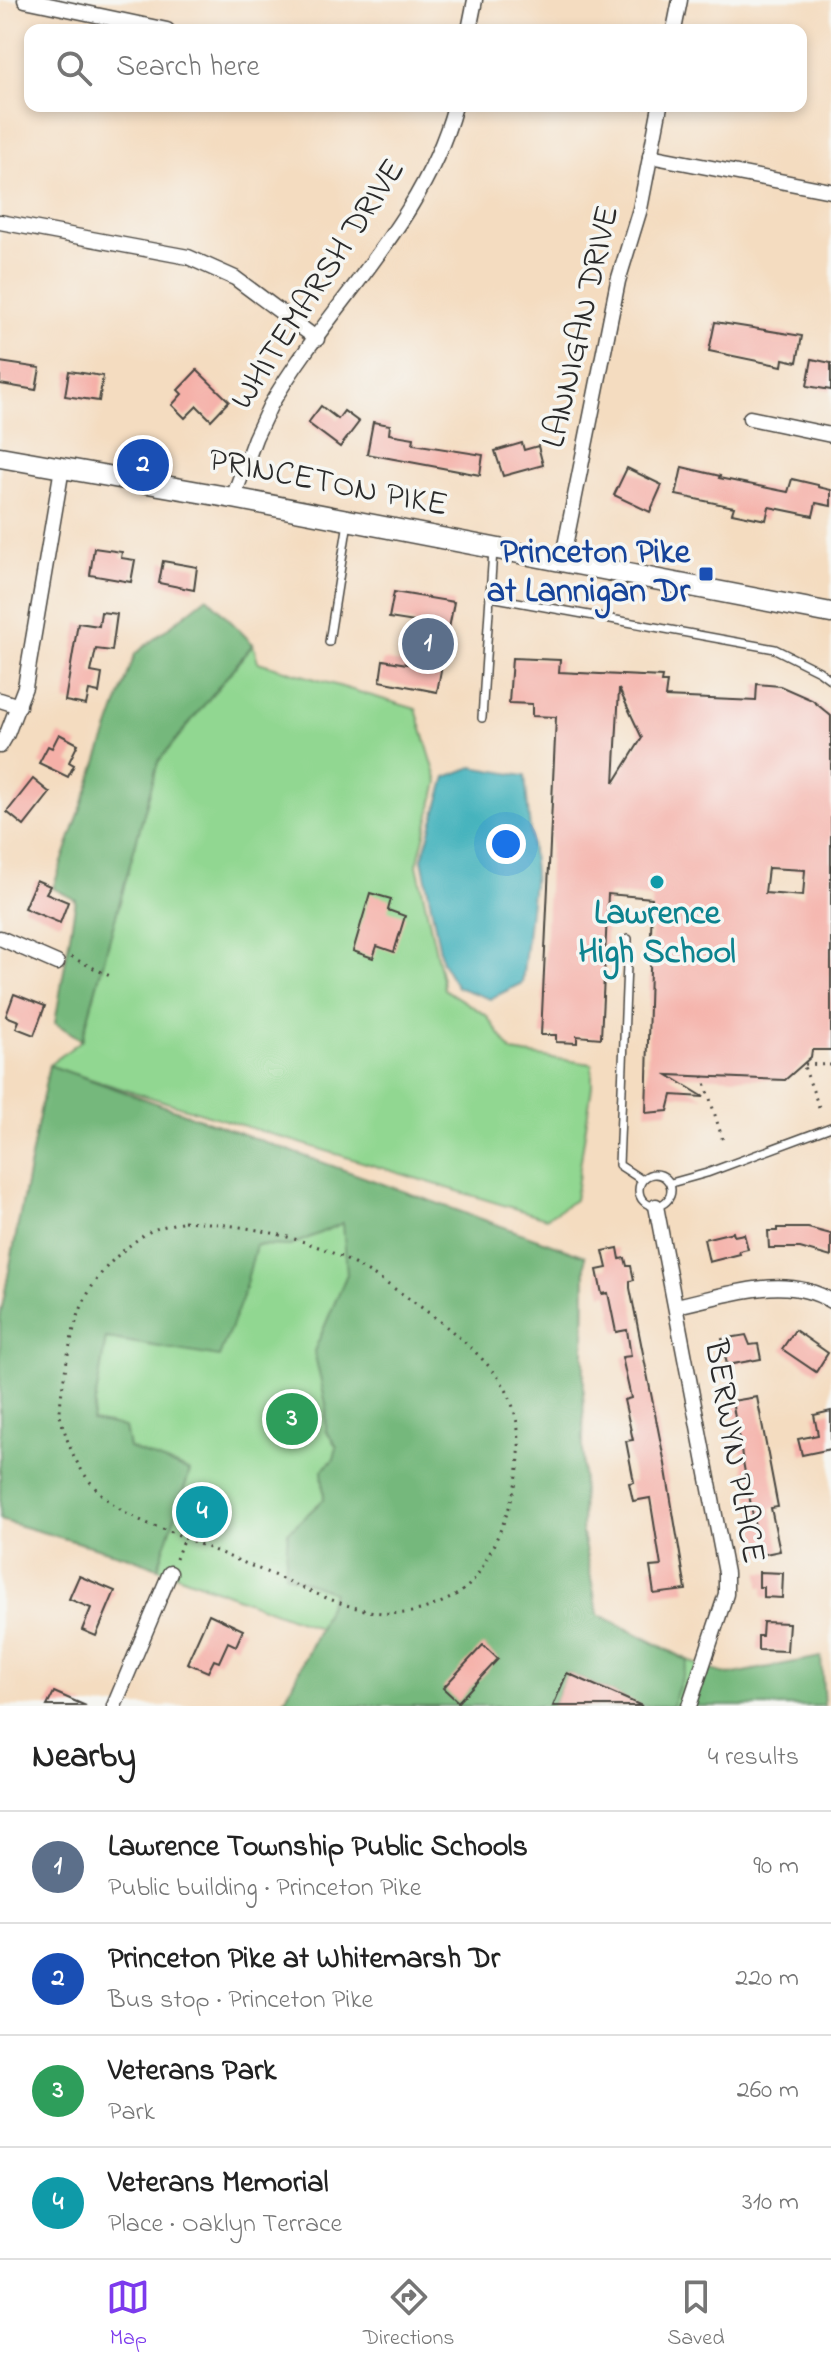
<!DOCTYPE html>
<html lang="en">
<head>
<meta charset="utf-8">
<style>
	:root { --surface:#fff; --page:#f6f6f6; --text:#222; --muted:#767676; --line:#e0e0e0; --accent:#7c3aed }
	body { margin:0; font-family:"Indie Flower",sans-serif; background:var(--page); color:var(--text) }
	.you { position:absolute; left:506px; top:844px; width:28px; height:28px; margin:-20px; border:6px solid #fff; border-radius:50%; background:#1a73e8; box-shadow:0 0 0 12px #1a73e833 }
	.badge { display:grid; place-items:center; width:52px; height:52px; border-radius:50%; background:var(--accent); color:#fff; font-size:26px; font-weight:700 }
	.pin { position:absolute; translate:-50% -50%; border:4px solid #fff; box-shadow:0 2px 8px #0006 }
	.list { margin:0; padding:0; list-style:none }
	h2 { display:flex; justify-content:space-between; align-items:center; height:104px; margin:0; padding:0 32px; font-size:34px }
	h2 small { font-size:26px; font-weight:400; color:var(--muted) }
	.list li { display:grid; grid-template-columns:52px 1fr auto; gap:24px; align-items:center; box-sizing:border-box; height:112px; padding:0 32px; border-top:2px solid var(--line) }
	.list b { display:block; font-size:30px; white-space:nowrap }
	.list p { margin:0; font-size:26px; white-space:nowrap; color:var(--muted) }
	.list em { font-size:26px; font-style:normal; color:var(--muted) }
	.icon { flex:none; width:44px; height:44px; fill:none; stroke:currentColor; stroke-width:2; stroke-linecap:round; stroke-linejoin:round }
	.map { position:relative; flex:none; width:831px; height:1706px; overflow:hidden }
	.search { position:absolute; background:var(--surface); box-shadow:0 4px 12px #0003; left:24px; right:24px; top:24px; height:88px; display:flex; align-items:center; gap:20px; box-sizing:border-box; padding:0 28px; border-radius:16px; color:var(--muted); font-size:30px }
	.sheet { height:552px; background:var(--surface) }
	nav { display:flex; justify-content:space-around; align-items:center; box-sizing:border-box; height:112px; border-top:2px solid var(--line); background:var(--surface); font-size:22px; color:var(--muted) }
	nav a { display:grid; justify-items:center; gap:4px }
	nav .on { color:var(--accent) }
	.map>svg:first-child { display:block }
	.green { fill:#91d791; stroke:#5e815e; stroke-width:2 }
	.forest { fill:#74b87b; stroke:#507253; stroke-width:2 }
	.water { fill:#41b1bb; stroke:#366e73; stroke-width:2 }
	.building { fill:#f5b0a8; fill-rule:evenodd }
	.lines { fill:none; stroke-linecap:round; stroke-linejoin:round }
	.lane-casing { stroke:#494641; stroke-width:10 }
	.street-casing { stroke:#494641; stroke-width:17 }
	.secondary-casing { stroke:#494641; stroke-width:23 }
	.path { stroke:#494641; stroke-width:3; stroke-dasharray:2 6; stroke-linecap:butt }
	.lane { stroke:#fff; stroke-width:7 }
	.street { stroke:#fff; stroke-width:14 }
	.secondary { stroke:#fff; stroke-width:20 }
	.transit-dot { fill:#1a4fb4; stroke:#f6f6f2; stroke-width:3 }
	.culture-dot { fill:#0f9aa8; stroke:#f6f6f2; stroke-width:3 }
	.labels { text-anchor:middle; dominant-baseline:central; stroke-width:7; stroke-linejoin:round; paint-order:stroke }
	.street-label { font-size:34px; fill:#2b2b2b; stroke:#f6f6f2 }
	.transit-label { font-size:34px; font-weight:bold; fill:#164399; stroke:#f6f6f2; text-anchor:end }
	.culture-label { font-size:34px; font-weight:bold; fill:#0d838f; stroke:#f6f6f2 }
</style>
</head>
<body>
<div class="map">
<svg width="831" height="1706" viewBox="0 0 831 1706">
	<rect width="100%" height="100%" fill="#f6f6f2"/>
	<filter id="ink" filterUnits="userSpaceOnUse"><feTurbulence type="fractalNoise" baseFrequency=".0125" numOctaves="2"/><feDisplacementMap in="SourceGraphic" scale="16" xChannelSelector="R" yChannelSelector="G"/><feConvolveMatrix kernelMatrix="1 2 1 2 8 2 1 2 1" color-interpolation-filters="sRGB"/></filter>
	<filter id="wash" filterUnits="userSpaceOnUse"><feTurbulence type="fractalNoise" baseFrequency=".006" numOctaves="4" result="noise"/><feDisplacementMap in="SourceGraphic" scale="32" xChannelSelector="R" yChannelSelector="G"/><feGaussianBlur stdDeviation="1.8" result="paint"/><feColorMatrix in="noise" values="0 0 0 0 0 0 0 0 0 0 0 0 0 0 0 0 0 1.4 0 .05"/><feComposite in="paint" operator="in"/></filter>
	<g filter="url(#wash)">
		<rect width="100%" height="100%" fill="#f4dcc0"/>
		<path class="green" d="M253 644 258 662 416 709 438 782 417 865 444 989 486 1015 512 1052 592 1064V1086L575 1200 546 1218 74 1074 585 1256 582 1534 598 1614 702 1667 689 1706H282L319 1628 129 1557 0 1520V1318L49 1065 82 1040 158 762Z"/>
		<g class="forest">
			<path d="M207 597 253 644 158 762 82 1040 55 1023 76 900 53 888 135 654Z"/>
			<path d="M49 1065 585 1256 582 1534 598 1614 688 1661 672 1706H621L624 1698 567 1673 553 1706H282L319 1629 333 1592 285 1574 288 1532 324 1499 322 1470 334 1459 337 1447 326 1431V1404L314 1351 347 1274 343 1223 290 1246 256 1245 242 1299 219 1357 106 1338 92 1421 125 1427 129 1448 190 1471 158 1568 129 1557 0 1520V1318Z"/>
			<path d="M821 1657 824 1706H689L702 1667 729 1675Z"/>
		</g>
		<path class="water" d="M472 767 525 776 534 873 522 983 490 999 457 987 442 962 422 859 446 777Z"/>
		<g id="blocks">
			<g class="building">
				<path d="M715 322 802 336 797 362 783 359 782 366 709 351Z"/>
				<path d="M812 359 831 363V390L807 386Z"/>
				<path d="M0 362 40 368 36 390 0 384Z"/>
				<path d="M197 370 229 401 211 420 197 406 185 418 172 405 182 394 178 390Z"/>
				<path d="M69 371 103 376 99 401 65 396Z"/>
				<path d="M321 406 338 419 344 411 359 422 340 447 308 423Z"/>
				<path d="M373 422 390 425 389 434 414 438 413 444 483 455 480 475 367 454Z"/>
				<path d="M522 443 524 450 538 446 543 465 503 476 495 451Z"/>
				<path d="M682 467 720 476 719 478 788 492 792 479 818 485V487L831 490V506L816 503 813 516 769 507 766 520 732 513 734 507 676 495Z"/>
				<path d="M627 468 662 485 650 512 614 495Z"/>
				<path d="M94 548 122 552 121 558 135 560 131 582 90 575Z"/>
				<path d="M163 561 197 567 194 590 159 583Z"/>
				<path d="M394 592 454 602 437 692 380 681 383 660 407 664 415 622 389 618Z"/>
				<path d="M101 612 117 614 112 651 96 649 91 672 102 674 99 693 89 691 86 705 65 701 78 623 99 626Z"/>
				<path d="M512 658 560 660 559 672 662 677 661 682H667L665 697 756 701 757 684 780 686 812 700 831 716V1050H812L811 1057 785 1080 668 1075 704 1097 672 1095 668 1111 646 1113 652 898 608 894 601 1038 577 1036V1043L556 1042V1035H541L556 717 532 716V704L509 703ZM619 689 642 738 614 783ZM768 868 805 870 803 896 765 893Z"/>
				<path d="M59 734 78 744 69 762 74 765 68 777 39 763 48 746 52 748Z"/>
				<path d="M33 779 50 793 24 826 7 812Z"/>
				<path d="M36 880 50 886 46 893 68 902 60 923 24 908Z"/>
				<path d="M370 893 391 899 388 910 405 916 394 952 377 946 373 958 353 951Z"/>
				<path d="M14 994 45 1006 34 1035 16 1028 19 1021 6 1016Z"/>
				<path d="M777 1228H808L831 1234V1257L800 1248H769L768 1231H777Z"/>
				<path d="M733 1232 734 1236 744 1234 748 1249 739 1251 740 1254 709 1262 704 1239Z"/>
				<path d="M618 1248 620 1259 625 1258 627 1266H631L634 1280 630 1281V1288L665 1464 686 1590 654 1594 650 1567 661 1566 650 1498 633 1501 629 1483 634 1482 626 1441 633 1440 624 1400 631 1398 622 1357 631 1356 627 1330 616 1332 608 1293 602 1294 597 1270 607 1268 603 1251Z"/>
				<path d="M795 1330 828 1353 816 1372 782 1349Z"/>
				<path d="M746 1335 750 1345 758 1344 761 1359 727 1365 722 1339Z"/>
				<path d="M757 1397 778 1507 771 1508 780 1551 760 1555 732 1401Z"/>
				<path d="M831 1411V1449L802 1455 798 1439 818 1435 814 1415Z"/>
				<path d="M759 1572 783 1573 782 1598 763 1597V1587H759Z"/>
				<path d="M79 1576 115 1591 96 1636 82 1630 91 1608 69 1599Z"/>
				<path d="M209 1614 243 1630 236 1646 228 1642 219 1662 214 1660 208 1672 187 1663Z"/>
				<path d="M763 1622 789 1623 787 1651 758 1650V1636H762Z"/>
				<path d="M483 1645 498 1659 458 1702 443 1688Z"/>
				<path d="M567 1673 642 1706H553Z"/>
				<path d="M54 1692 86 1706H47Z"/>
			</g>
		</g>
	</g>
	<g filter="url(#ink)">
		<use href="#blocks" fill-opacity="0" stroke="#494641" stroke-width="2"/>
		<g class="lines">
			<g class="lane-casing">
				<g id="lane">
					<path d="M490 597 775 649 819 671 831 680"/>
					<path d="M329 642 348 522"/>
					<path d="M482 718 493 550"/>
					<path d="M628 939 619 1165 642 1180"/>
					<circle cx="655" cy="1190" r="16"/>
					<path d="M671 1183 707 1173 831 1127"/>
				</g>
			</g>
			<g class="street-casing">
				<g id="street">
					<path d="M25 0 167 30"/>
					<path d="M469 30 475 0"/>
					<path d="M674 30 680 0"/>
					<path d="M650 156 831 191"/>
					<path d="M0 222 188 257 235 278 317 339"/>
					<path d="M750 418 831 435"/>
					<path d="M233 498 255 438 270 406C330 302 422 226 455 106"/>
					<path d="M562 561 618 281 640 209 660 106"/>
					<path d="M0 700 19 706"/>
					<path d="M0 746 7 734 25 687 62 468"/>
					<path d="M0 938 57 963"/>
					<path d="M656 1206 726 1573V1594L689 1706"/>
					<path d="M676 1306C725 1296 785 1272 831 1301"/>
					<path d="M114 1706 170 1573"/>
				</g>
			</g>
			<g class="secondary-casing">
				<path id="secondary" d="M0 457 233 498 831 613"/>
			</g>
			<g class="path">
				<path d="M71 957 112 977"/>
				<path d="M703 1076 723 1141"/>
				<path d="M819 1107 803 1064 831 1065"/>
				<path d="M184 1221C231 1224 277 1231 321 1248 370 1267 489 1347 509 1396 529 1444 517 1496 495 1542 488 1557 479 1576 466 1588 452 1600 423 1611 405 1613 360 1618 307 1589 266 1572 235 1559 203 1546 172 1532 121 1517 85 1491 67 1439 65 1431 61 1423 60 1415 60 1397 64 1378 67 1360 77 1303 95 1268 144 1235 155 1227 172 1225 184 1221Z"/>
				<path d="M176 1559 184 1537"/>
			</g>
			<use href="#lane" class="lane"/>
			<use href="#street" class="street"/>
			<use href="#secondary" class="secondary"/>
		</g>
	</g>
	<rect class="transit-dot" x="698" y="566" width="16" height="16" rx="4"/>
	<circle class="culture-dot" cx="657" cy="882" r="8"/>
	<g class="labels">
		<g class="street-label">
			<text transform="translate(319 285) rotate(-57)">WHITEMARSH DRIVE</text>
			<text transform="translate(582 327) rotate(-77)">LANNIGAN DRIVE</text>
			<text transform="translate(328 484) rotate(11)">PRINCETON PIKE</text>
			<text transform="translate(733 1452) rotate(80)">BERWYN PLACE</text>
		</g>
		<g class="transit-label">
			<text x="690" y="554">Princeton Pike<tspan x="690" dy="39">at Lannigan Dr</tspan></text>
		</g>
		<g class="culture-label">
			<text x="657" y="915">Lawrence<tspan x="657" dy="39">High School</tspan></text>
		</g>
	</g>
</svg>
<div class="you"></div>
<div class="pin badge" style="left:428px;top:644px;background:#5c6f8a">1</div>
<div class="pin badge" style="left:143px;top:465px;background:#1a4fb4">2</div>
<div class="pin badge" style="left:292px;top:1419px;background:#2e9e5b">3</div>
<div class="pin badge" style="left:202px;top:1512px;background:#0f9aa8">4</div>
<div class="search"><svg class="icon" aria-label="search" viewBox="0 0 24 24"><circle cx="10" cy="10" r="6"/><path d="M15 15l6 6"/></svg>Search here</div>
</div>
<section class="sheet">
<h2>Nearby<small>4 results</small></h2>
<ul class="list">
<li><span class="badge" style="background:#5c6f8a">1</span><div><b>Lawrence Township Public Schools</b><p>Public building · Princeton Pike</p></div><em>90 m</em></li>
<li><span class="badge" style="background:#1a4fb4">2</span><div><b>Princeton Pike at Whitemarsh Dr</b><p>Bus stop · Princeton Pike</p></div><em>220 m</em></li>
<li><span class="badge" style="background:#2e9e5b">3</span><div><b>Veterans Park</b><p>Park</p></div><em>260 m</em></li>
<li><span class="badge" style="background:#0f9aa8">4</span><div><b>Veterans Memorial</b><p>Place · Oaklyn Terrace</p></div><em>310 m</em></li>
</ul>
</section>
<nav>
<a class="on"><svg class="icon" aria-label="map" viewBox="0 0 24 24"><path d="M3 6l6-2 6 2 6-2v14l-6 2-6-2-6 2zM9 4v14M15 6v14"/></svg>Map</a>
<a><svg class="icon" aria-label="directions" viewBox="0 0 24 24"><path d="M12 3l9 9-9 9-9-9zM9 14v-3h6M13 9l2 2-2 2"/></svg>Directions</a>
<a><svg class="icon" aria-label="saved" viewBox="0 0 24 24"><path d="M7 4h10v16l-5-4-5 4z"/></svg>Saved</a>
</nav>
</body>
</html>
